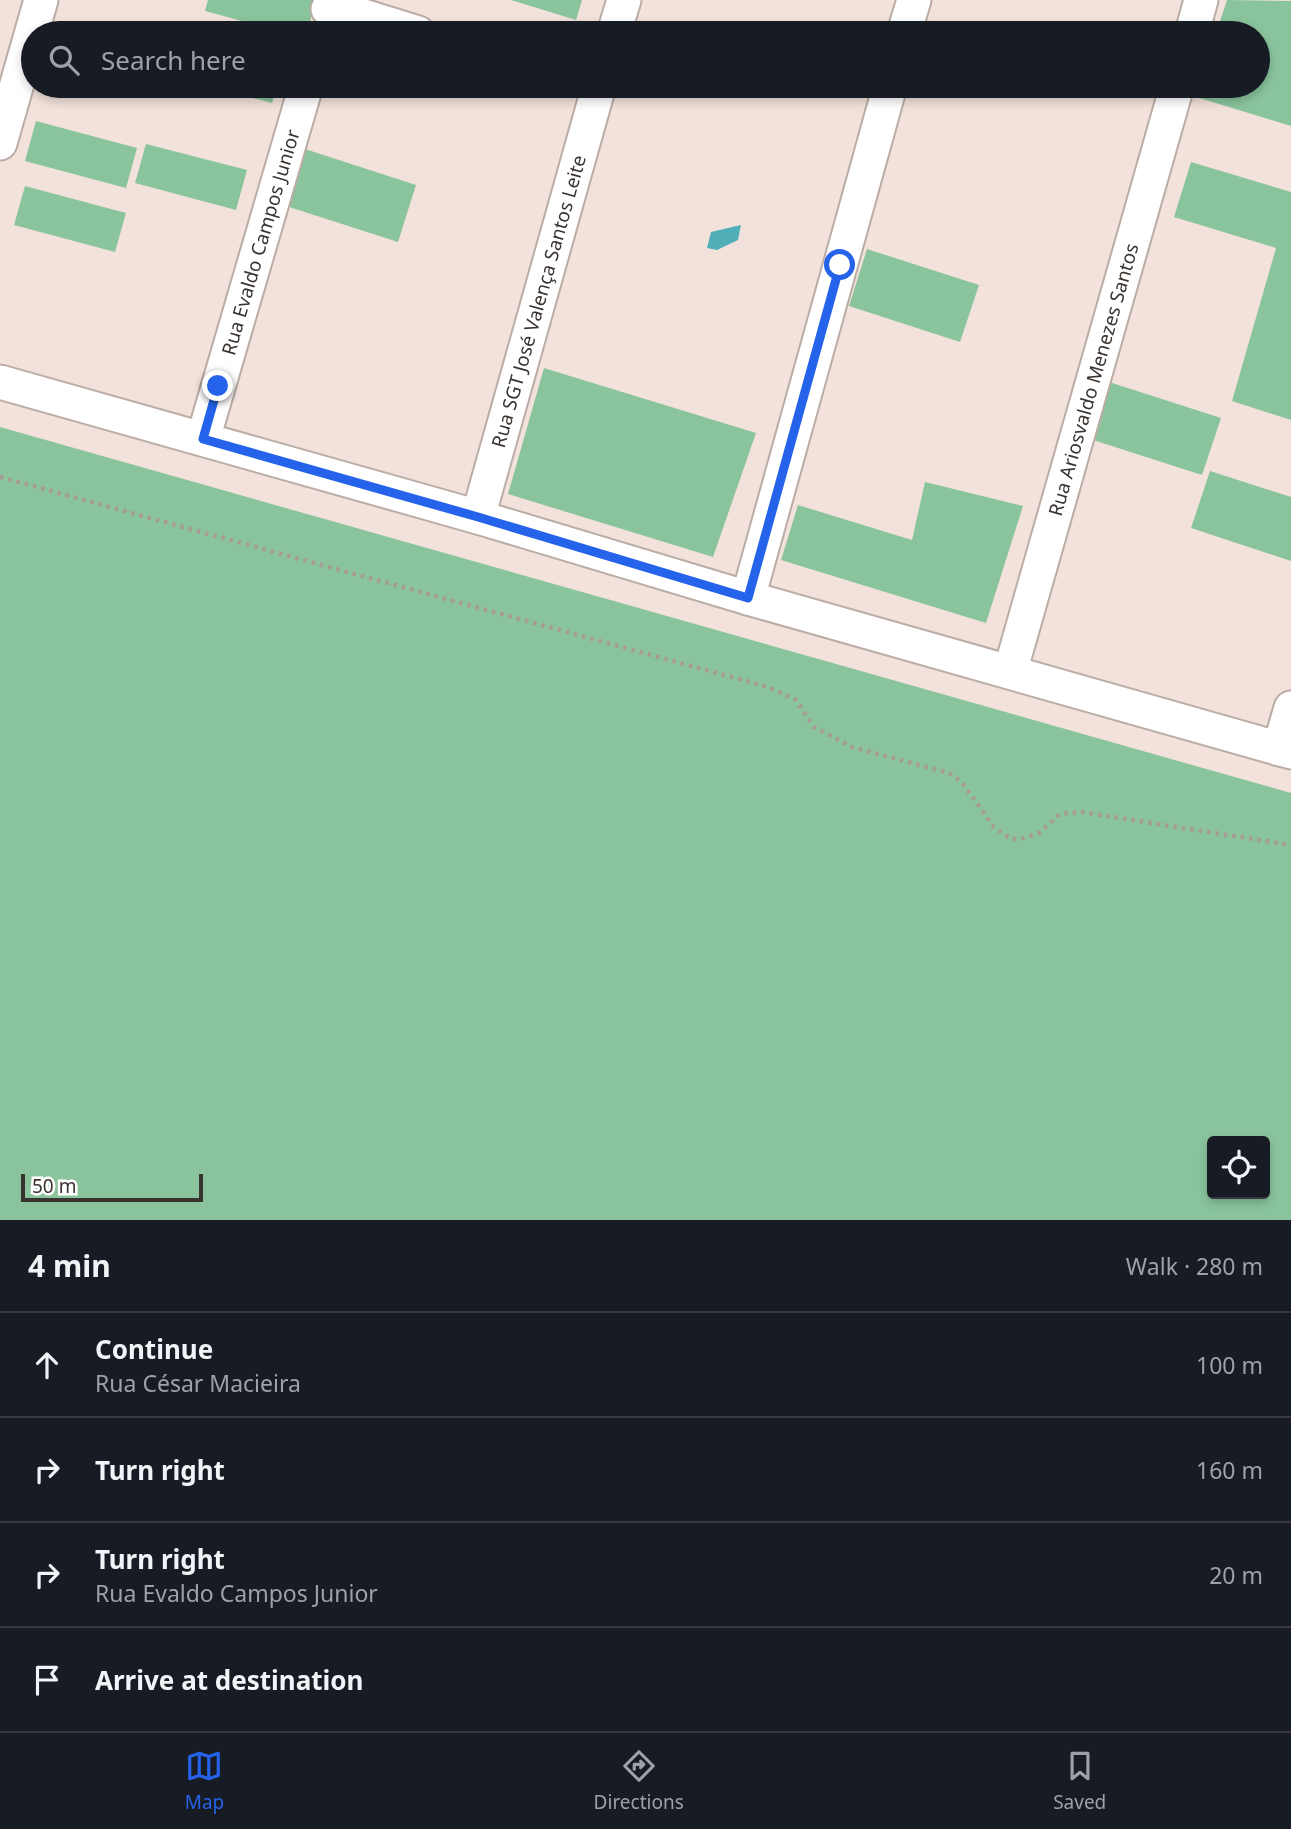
<!DOCTYPE html>
<html lang="en">
<head>
<meta charset="utf-8">
<style>
	:root { --surface:#171b24; --page:#20242c; --text:#f1f3f6; --muted:#9ea1a6; --line:#363941; --accent:#2563eb }
	body { margin:0; font-family:"Noto Sans",sans-serif; background:var(--page); color:var(--text) }
	.controls { position:absolute; right:21px; bottom:21px; display:grid; overflow:hidden; border-radius:7px; box-shadow:0 4px 10px #0003 }
	.controls button { width:63px; height:63px; display:grid; place-items:center; padding:0; border:0; border-bottom:2px solid var(--line); background:var(--surface); color:var(--text); font:35px sans-serif }
	.scale { position:absolute; left:21px; bottom:18px; width:182px; box-sizing:border-box; padding-left:7px; border:4px solid #3a3431; border-top:0; font-size:19px; line-height:24px; white-space:nowrap; color:#3a3431; -webkit-text-stroke:5px #fff; paint-order:stroke }
	.stop { position:absolute; width:21px; height:21px; margin:-16px; border:5px solid #2563eb; border-radius:50%; background:#fff }
	.stop.end { background:#2563eb; border-color:#fff; box-shadow:0 2px 7px #0008 }
	.list { margin:0; padding:0; list-style:none }
	h2 { display:flex; justify-content:space-between; align-items:center; height:91px; margin:0; padding:0 28px; font-size:30px }
	h2 small { font-size:23px; font-weight:400; color:var(--muted) }
	.list li { display:grid; grid-template-columns:46px 1fr auto; gap:21px; align-items:center; box-sizing:border-box; height:105px; padding:0 28px; border-top:2px solid var(--line) }
	.list b { display:block; font-size:26px; white-space:nowrap }
	.list p { margin:0; font-size:23px; white-space:nowrap; color:var(--muted) }
	.list em { font-size:23px; font-style:normal; color:var(--muted) }
	.icon { flex:none; width:38px; height:38px; fill:none; stroke:currentColor; stroke-width:2; stroke-linecap:round; stroke-linejoin:round }
	.map { position:relative; flex:none; width:1291px; height:1220px; overflow:hidden }
	.search { position:absolute; background:var(--surface); box-shadow:0 4px 10px #0003; left:21px; right:21px; top:21px; height:77px; display:flex; align-items:center; gap:18px; box-sizing:border-box; padding:0 24px; border-radius:38px; color:var(--muted); font-size:26px }
	.sheet { height:511px; background:var(--surface) }
	nav { display:flex; justify-content:space-around; align-items:center; box-sizing:border-box; height:98px; border-top:2px solid var(--line); background:var(--surface); font-size:19px; color:var(--muted) }
	nav a { display:grid; justify-items:center; gap:4px }
	nav .on { color:var(--accent) }
	.map>svg:first-child { display:block }
	.green { fill:#8ac49d; fill-rule:evenodd }
	.water { fill:#50afb9 }
	.lines { fill:none; stroke-linecap:round; stroke-linejoin:round }
	.minor-casing { stroke:#bbaca5; stroke-width:37 }
	.path { stroke:#a79b95; stroke-width:4.5; stroke-dasharray:3.5 5; stroke-linecap:butt }
	.minor { stroke:#fff; stroke-width:33 }
	.route { stroke:#2563eb; stroke-width:9 }
	.labels { text-anchor:middle; dominant-baseline:central; stroke-width:7; stroke-linejoin:round; paint-order:stroke }
	.street-label { font-size:19px; fill:#3a3431; stroke:#fff }
</style>
</head>
<body>
<div class="map">
<svg width="1291" height="1220" viewBox="0 0 1291 1220">
	<rect width="100%" height="100%" fill="#f2e2db"/>
	<g class="green">
		<path d="M208 0H316L307 33H286L205 11Z"/>
		<path d="M511 0H582L576 20Z"/>
		<path d="M1227 0 1291 1V126L1196 97 1200 86H1258V33H1216Z"/>
		<path d="M207 86H277L272 103Z"/>
		<path d="M36 121 137 148 126 188 25 161Z"/>
		<path d="M146 144 247 170 236 210 135 183Z"/>
		<path d="M305 149 416 185 398 242 286 206Z"/>
		<path d="M1191 162 1291 192V420L1232 401 1276 248 1174 217Z"/>
		<path d="M25 186 126 213 115 252 14 225Z"/>
		<path d="M867 249 979 285 960 342 849 306Z"/>
		<path d="M544 368 756 433 713 557 508 494Z"/>
		<path d="M1109 382 1221 418 1202 475 1090 439Z"/>
		<path d="M0 427 1291 793V1220H0ZM1212 1141H1265V1194H1212Z"/>
		<path d="M1210 471 1291 497V561L1191 528Z"/>
		<path d="M925 482 1023 506 986 623 781 560 798 505 912 540Z"/>
	</g>
	<path class="water" d="M741 225 738 240 717 250 707 248 711 232Z"/>
	<g class="lines">
		<g class="minor-casing">
			<g id="minor">
				<path d="M328 9 357 14 418 33"/>
				<path d="M614 33 624 0"/>
				<path d="M904 33 914 0"/>
				<path d="M1192 33 1201 0"/>
				<path d="M0 143 41 0"/>
				<path d="M0 382 478 517 748 598 1291 752"/>
				<path id="s1" d="M203 439 306 86"/>
				<path id="s2" d="M478 517 599 86"/>
				<path d="M748 598 890 86"/>
				<path id="s3" d="M1010 672 1177 86"/>
				<path d="M1279 749 1291 708"/>
			</g>
		</g>
		<path class="path" d="M0 477 768 687 796 700 814 727 852 747 949 773 961 781 994 827 1011 839 1024 838 1039 833 1060 814 1081 812 1291 845"/>
		<use href="#minor" class="minor"/>
	</g>
	<g class="lines">
		<path class="route" d="M218 386 203 439 478 517 748 598 840 265"/>
	</g>
	<g class="labels">
		<g class="street-label">
			<text stroke="none"><textPath href="#s1" startOffset="205">Rua Evaldo Campos Junior</textPath></text>
			<text stroke="none"><textPath href="#s2" startOffset="224">Rua SGT José Valença Santos Leite</textPath></text>
			<text stroke="none"><textPath href="#s3" startOffset="304">Rua Ariosvaldo Menezes Santos</textPath></text>
		</g>
	</g>
</svg>
<div class="controls">
<button><svg class="icon" aria-label="locate" viewBox="0 0 24 24"><circle cx="12" cy="12" r="6"/><path d="M12 2v4M12 18v4M2 12h4M18 12h4"/></svg></button>
</div>
<div class="scale">50 m</div>
<div class="stop" style="left:840px;top:265px"></div>
<div class="stop end" style="left:218px;top:386px"></div>
<div class="search"><svg class="icon" aria-label="search" viewBox="0 0 24 24"><circle cx="10" cy="10" r="6"/><path d="M15 15l6 6"/></svg>Search here</div>
</div>
<section class="sheet">
<h2>4 min<small>Walk · 280 m</small></h2>
<ul class="list">
<li><svg class="icon" aria-label="ahead" viewBox="0 0 24 24"><path d="M12 20V5M6 11l6-6 6 6"/></svg><div><b>Continue</b><p>Rua César Macieira</p></div><em>100 m</em></li>
<li><svg class="icon" aria-label="right" viewBox="0 0 24 24"><path d="M7 20v-9h11M14 6l5 5-5 5"/></svg><div><b>Turn right</b></div><em>160 m</em></li>
<li><svg class="icon" aria-label="right" viewBox="0 0 24 24"><path d="M7 20v-9h11M14 6l5 5-5 5"/></svg><div><b>Turn right</b><p>Rua Evaldo Campos Junior</p></div><em>20 m</em></li>
<li><svg class="icon" aria-label="arrive" viewBox="0 0 24 24"><path d="M6 21V4h12l-3 4 3 4H6"/></svg><div><b>Arrive at destination</b></div></li>
</ul>
</section>
<nav>
<a class="on"><svg class="icon" aria-label="map" viewBox="0 0 24 24"><path d="M3 6l6-2 6 2 6-2v14l-6 2-6-2-6 2zM9 4v14M15 6v14"/></svg>Map</a>
<a><svg class="icon" aria-label="directions" viewBox="0 0 24 24"><path d="M12 3l9 9-9 9-9-9zM9 14v-3h6M13 9l2 2-2 2"/></svg>Directions</a>
<a><svg class="icon" aria-label="saved" viewBox="0 0 24 24"><path d="M7 4h10v16l-5-4-5 4z"/></svg>Saved</a>
</nav>
</body>
</html>
